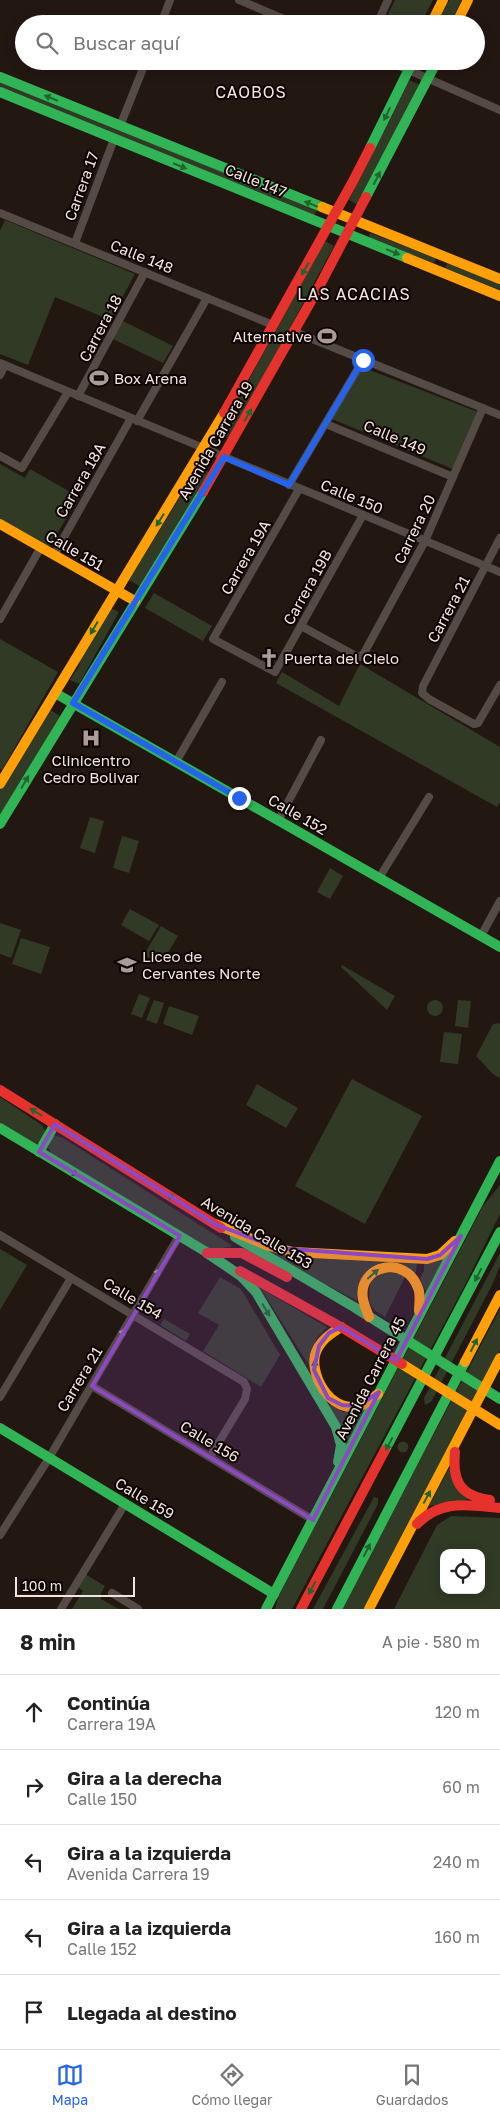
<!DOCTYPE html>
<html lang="es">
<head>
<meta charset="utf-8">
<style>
	:root { --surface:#fff; --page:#f6f6f6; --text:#222; --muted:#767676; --line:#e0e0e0; --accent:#2563eb }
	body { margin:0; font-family:"Golos Text",sans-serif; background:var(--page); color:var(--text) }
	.controls { position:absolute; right:15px; bottom:15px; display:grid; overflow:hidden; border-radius:10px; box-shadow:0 2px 12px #0003 }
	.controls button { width:45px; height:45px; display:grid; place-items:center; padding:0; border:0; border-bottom:1px solid var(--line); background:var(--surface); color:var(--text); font:25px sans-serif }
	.scale { position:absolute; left:15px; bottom:12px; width:120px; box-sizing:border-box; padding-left:5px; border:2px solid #f5e4dd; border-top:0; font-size:14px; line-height:18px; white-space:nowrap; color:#f5e4dd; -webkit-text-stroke:4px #0c0402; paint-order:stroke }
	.stop { position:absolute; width:15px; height:15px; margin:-11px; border:4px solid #2563eb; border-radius:50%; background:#fff }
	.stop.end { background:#2563eb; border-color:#fff; box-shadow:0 1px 5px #0008 }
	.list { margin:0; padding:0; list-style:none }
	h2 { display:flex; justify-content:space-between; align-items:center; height:65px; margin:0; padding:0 20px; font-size:21px }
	h2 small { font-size:16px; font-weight:400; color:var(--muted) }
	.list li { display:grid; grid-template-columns:32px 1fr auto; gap:15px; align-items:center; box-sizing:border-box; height:75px; padding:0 20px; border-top:1px solid var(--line) }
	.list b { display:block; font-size:19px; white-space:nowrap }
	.list p { margin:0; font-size:16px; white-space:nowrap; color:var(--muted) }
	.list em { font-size:16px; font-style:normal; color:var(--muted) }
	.icon { flex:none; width:28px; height:28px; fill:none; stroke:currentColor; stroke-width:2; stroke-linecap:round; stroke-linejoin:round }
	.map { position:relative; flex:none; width:500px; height:1609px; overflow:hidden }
	.search { position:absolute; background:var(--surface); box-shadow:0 2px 12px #0003; left:15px; right:15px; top:15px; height:55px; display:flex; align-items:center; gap:12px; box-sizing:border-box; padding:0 18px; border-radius:28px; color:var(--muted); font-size:19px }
	.sheet { height:440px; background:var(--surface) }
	nav { display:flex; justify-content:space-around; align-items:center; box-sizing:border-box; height:70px; border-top:1px solid var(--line); background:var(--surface); font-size:14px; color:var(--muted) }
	nav a { display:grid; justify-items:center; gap:2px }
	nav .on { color:var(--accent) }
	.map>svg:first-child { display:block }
	.green { fill:#303a24; fill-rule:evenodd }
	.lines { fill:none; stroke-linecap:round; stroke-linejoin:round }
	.street { stroke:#544a46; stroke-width:8 }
	.fast { stroke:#30b455; stroke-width:10 }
	.slow { stroke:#ff9f0a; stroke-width:10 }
	.jam { stroke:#e5322d; stroke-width:10 }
	.oneway { fill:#206530 }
	.oneway2 { fill:#9c8f8a }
	.route { stroke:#2563eb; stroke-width:6 }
	.marked { fill:#8d48c4; fill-opacity:0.2; stroke:#8d48c4; stroke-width:4; stroke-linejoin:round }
	.labels { text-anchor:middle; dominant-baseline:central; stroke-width:4; stroke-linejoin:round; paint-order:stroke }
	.street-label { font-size:15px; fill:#f5e4dd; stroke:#0c0402 }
	.poi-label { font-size:15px; fill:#f5e4dd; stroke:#0c0402; text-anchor:start }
	.neighbourhood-label { font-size:16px; letter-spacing:1px; fill:#f5e4dd; stroke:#0c0402 }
</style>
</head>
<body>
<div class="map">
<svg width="500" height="1609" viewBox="0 0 500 1609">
	<rect width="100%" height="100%" fill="#231712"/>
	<g class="green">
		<path d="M395 0H433L421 24H383Z"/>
		<path d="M449 0H462L450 24H437Z"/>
		<path d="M0 80 317 210 314 216 0 88Z"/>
		<path d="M409 80 420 85 358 205 349 200Z"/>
		<path d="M5 220 135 274 110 320 55 297 28 365 0 354V231Z"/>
		<path d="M370 233 436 258 434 263 368 239Z"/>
		<path d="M325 241 334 246 230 439 219 434Z"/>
		<path d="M447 263 500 284V290L445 268Z"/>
		<path d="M123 321 173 346 163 363 113 339Z"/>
		<path d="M362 367 478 412 453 469 332 419Z"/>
		<path d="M0 464 25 478 30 469 79 497 49 547 0 519Z"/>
		<path d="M199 466 210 473 141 587 129 580Z"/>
		<path d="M154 593 212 626 203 641 145 608Z"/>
		<path d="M111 608 119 612 79 684 70 680 79 666 81 657Z"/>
		<path d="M0 639 58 672 2 770 0 769Z"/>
		<path d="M360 664 500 747V802L497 807 276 683 282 672 339 706Z"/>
		<path d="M49 709 60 716 0 818V790Z"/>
		<path d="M90 817 104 821 95 853 80 848Z"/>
		<path d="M122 836 139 841 129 873 113 868Z"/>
		<path d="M330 868 343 876 330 899 317 892Z"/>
		<path d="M130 909 159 925 149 941 121 925Z"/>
		<path d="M0 923 21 930 11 958 0 954Z"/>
		<path d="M161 926 178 936 161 964 144 955Z"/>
		<path d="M21 938 50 947 41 974 12 964Z"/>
		<path d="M342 965 395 996 387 1010 341 967Z"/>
		<path d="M139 994 150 998 142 1018 131 1014Z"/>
		<path d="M154 1000 164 1003 157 1024 146 1020Z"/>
		<path d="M458 1000 471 1001 468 1028 455 1026Z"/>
		<circle cx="435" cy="1008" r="8"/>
		<path d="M169 1006 199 1016 192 1035 163 1024Z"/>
		<path d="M500 1023V1078L493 1074 476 1056 493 1024Z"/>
		<path d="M444 1032 462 1034 458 1064 440 1062Z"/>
		<path d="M352 1079 422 1116 365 1224 295 1186Z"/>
		<path d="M257 1084 298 1108 286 1128 246 1105Z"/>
		<path d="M0 1097 42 1125 46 1132 40 1143 36 1144 0 1123Z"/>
		<path d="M53 1135 63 1138 233 1246 213 1250 52 1154 48 1148Z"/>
		<path d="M500 1185V1214L466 1283 292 1609H275L279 1595 483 1206Z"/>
		<path d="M0 1249 27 1265 0 1310Z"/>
		<path d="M264 1251 417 1262 416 1273 382 1262 357 1301Z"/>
		<path d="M500 1253V1266L492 1285 431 1402 425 1405 424 1398Z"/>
		<path d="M446 1255 426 1292 420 1279 424 1271V1263Z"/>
		<path d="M385 1272 406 1275 385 1317 374 1310 369 1302 370 1281Z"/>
		<path d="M220 1277 241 1289 280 1355 261 1387 203 1351 219 1325 198 1313Z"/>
		<path d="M260 1288 327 1327 316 1339 312 1370Z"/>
		<path d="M500 1309V1350L364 1609H341Z"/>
		<path d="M164 1319 190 1334 186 1341 160 1325Z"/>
		<path d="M325 1402 343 1412 366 1407 346 1446Z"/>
		<circle cx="403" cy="1447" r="5.5"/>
		<path d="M449 1468 471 1499 429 1506Z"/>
		<path d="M374 1497 378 1498V1504L323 1609H313Z"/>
		<path d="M451 1516 500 1518V1609H394L437 1525ZM444 1553H481V1590H444Z"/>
		<path d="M85 1574 105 1586 101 1593V1599L119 1609H72L83 1591 78 1587Z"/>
	</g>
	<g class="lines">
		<g class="street">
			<path d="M239 0 296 24"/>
			<path d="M161 24 170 0"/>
			<path d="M377 24 388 0"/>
			<path d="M388 61 500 110"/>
			<path d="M120 126 146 61"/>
			<path d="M0 213 273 325"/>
			<path d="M75 243 114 139"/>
			<path d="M295 332 500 415"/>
			<path d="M0 363 500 572"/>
			<path d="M0 375 5 365"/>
			<path d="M78 396 145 272"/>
			<path d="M137 421 207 298"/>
			<path d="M326 424 453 477"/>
			<path d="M0 456 22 468 68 392"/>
			<path d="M289 485 363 360"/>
			<path d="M299 489 213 639 275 672 363 515"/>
			<path d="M500 538 423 686 422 693 429 699 474 724 478 723 500 685"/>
			<path d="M54 555 131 418"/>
			<path d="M0 619 41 547"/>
			<path d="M301 626 356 656 361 657 364 653 425 541 483 408"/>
			<path d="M176 762 222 682"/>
			<path d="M278 821 321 740"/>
			<path d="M379 878 429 797"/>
			<path d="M481 936 500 901"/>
			<path d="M0 1235 244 1382 247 1389 245 1399 210 1457"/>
			<path d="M92 1386 313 1520"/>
			<path d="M0 1397 71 1278"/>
			<path d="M0 1535 49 1458 179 1236"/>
			<path d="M112 1593 138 1609"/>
			<path d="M61 1609 125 1504"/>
		</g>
		<g class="fast">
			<path d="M0 77 322 207"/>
			<path d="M0 92 407 258"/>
			<path d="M370 148 413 61"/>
			<path d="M366 197 437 61"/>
			<path d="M55 693 500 947"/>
			<path d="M0 824 203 492"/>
			<path d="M0 1128 213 1256"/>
			<path d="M39 1152 55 1124"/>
			<path d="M235 1237 354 1307 500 1399"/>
			<path d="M207 1253 241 1276 256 1292 336 1427 341 1445 338 1462"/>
			<path d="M0 1428 274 1594"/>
			<path d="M385 1450 500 1232"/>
			<path d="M266 1609 500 1161"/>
			<path d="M337 1609 465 1362"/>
		</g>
		<g class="slow">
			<path d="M431 24 443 0"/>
			<path d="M456 24 468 0"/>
			<path d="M322 207 500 279"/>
			<path d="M407 258 500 296"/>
			<path d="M0 524 135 601"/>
			<path d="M0 784 224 413"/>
			<path d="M215 1224 269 1246 293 1252 427 1259 440 1255 455 1241"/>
			<path d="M369 1317C367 1311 364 1305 363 1299 357 1265 406 1254 418 1288 421 1294 419 1304 419 1311"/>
			<path d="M341 1327C330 1334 319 1341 315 1355 310 1379 334 1416 362 1405 367 1403 373 1397 378 1394"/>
			<path d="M465 1362 500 1295"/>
			<path d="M402 1364 500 1425"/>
			<path d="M369 1609 500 1358"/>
		</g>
		<g class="jam">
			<path d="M224 413 352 183 370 148"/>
			<path d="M203 492 319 287 366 197"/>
			<path d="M0 1090 221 1228"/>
			<path d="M207 1253H242L287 1277"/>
			<path d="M240 1271 341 1327 402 1364"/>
			<path d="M455 1452C452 1481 460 1496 490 1500"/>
			<path d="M417 1524C441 1499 468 1505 500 1508"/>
			<path d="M301 1609 385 1450"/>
		</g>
	</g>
	<defs><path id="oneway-solid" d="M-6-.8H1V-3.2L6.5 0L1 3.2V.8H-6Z" transform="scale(1.25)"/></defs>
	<g class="oneway">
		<use href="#oneway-solid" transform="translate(51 98) rotate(-158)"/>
		<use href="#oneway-solid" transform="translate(387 114) rotate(116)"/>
		<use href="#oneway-solid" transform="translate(180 166) rotate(22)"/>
		<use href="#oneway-solid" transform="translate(377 178) rotate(-63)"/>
		<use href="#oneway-solid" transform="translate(311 204) rotate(-158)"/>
		<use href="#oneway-solid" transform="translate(393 252) rotate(22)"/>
		<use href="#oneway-solid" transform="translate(305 269) rotate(119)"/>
		<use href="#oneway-solid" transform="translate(248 415) rotate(-60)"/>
		<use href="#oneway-solid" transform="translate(160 520) rotate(122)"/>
		<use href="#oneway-solid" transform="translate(94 628) rotate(121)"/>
		<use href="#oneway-solid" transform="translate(25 782) rotate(-59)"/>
		<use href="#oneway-solid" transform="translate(36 1112) rotate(-148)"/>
		<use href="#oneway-solid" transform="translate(72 1172) rotate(31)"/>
		<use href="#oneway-solid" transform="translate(173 1198) rotate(-148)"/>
		<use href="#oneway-solid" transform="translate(373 1274) rotate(-41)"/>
		<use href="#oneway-solid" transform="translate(478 1275) rotate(117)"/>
		<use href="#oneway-solid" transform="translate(266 1310) rotate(59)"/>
		<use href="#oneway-solid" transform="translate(474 1345) rotate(-63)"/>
		<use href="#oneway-solid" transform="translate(315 1367) rotate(-93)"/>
		<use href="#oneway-solid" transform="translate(389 1444) rotate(118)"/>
		<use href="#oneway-solid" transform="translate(427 1497) rotate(-62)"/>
		<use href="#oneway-solid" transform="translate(367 1550) rotate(-63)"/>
		<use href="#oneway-solid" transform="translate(312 1588) rotate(118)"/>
	</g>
	<g class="oneway2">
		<use href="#oneway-solid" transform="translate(156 1275) rotate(-59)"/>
		<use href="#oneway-solid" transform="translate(121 1335) rotate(-60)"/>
	</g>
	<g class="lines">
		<path class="route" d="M239 798 73 703 224 457 289 485 363 360"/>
	</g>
	<path class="marked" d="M55 1124 215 1224 277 1248 427 1259 440 1255 461 1236 396 1361 341 1327 329 1333 319 1346 314 1370 328 1398 342 1405 358 1406 379 1392 313 1520 92 1386 180 1236 39 1152Z"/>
	<defs>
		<g id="stadium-bare" transform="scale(1.5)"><path d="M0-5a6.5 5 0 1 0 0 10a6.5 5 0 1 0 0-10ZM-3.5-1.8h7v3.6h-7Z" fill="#ac9c96" stroke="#0c0402" stroke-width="2.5" paint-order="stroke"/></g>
		<g id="church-bare" transform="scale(1.5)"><path d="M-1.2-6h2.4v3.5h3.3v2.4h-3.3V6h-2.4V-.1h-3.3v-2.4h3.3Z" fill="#ac9c96" stroke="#0c0402" stroke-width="2.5" paint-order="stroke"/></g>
		<g id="hospital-bare" transform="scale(1.5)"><path d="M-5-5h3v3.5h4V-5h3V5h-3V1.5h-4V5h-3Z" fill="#ac9c96" stroke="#0c0402" stroke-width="2.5" paint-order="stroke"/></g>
		<g id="school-bare" transform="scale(1.5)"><path d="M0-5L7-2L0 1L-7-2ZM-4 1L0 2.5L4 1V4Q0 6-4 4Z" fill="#ac9c96" stroke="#0c0402" stroke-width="2.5" paint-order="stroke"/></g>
	</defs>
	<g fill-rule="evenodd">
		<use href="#stadium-bare" x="327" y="336"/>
		<use href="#stadium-bare" x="99" y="378"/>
		<use href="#church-bare" x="269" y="658"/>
		<use href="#hospital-bare" x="91" y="738"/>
		<use href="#school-bare" x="127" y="965"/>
	</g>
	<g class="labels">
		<g class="street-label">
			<text transform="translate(256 180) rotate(22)">Calle 147</text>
			<text transform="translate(81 186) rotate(-70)">Carrera 17</text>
			<text transform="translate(142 256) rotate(22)">Calle 148</text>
			<text transform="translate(100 328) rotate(-62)">Carrera 18</text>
			<text transform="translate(395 437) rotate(23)">Calle 149</text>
			<text transform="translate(215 440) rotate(-60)">Avenida Carrera 19</text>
			<text transform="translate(80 480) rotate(-60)">Carrera 18A</text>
			<text transform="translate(352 496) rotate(23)">Calle 150</text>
			<text transform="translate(414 529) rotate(-64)">Carrera 20</text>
			<text transform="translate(75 550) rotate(30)">Calle 151</text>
			<text transform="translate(245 557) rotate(-60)">Carrera 19A</text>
			<text transform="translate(307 587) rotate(-61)">Carrera 19B</text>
			<text transform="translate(448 609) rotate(-62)">Carrera 21</text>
			<text transform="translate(298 814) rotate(30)">Calle 152</text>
			<text transform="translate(257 1232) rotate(31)">Avenida Calle 153</text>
			<text transform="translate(133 1298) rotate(31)">Calle 154</text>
			<text transform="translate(370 1378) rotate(-63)">Avenida Carrera 45</text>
			<text transform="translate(79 1379) rotate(-59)">Carrera 21</text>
			<text transform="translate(210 1441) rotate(31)">Calle 156</text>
			<text transform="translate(145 1498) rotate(31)">Calle 159</text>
		</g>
		<g class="poi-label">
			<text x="312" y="336" text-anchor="end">Alternative</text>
			<text x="114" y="378">Box Arena</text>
			<text x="284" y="658">Puerta del Cielo</text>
			<text x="91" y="760" text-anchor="middle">Clinicentro<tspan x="91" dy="17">Cedro Bolivar</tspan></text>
			<text x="142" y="956">Liceo de<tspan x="142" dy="17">Cervantes Norte</tspan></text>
		</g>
		<g class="neighbourhood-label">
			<text x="251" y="92">CAOBOS</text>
			<text x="354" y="294">LAS ACACIAS</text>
		</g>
	</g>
</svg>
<div class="controls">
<button><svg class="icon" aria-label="locate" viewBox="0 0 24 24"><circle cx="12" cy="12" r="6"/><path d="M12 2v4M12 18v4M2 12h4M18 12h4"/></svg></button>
</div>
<div class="scale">100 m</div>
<div class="stop" style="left:363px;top:360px"></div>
<div class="stop end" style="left:239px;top:798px"></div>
<div class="search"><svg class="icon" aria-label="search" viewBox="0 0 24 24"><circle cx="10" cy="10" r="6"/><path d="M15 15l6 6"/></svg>Buscar aquí</div>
</div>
<section class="sheet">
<h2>8 min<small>A pie · 580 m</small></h2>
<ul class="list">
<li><svg class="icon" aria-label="ahead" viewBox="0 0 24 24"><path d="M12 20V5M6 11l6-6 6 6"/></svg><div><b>Continúa</b><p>Carrera 19A</p></div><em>120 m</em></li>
<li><svg class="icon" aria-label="right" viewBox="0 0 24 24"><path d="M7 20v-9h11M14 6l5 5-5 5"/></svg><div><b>Gira a la derecha</b><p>Calle 150</p></div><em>60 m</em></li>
<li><svg class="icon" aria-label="left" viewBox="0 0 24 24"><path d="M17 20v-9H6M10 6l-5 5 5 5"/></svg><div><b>Gira a la izquierda</b><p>Avenida Carrera 19</p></div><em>240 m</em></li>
<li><svg class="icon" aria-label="left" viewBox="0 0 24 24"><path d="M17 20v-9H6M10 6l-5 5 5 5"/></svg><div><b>Gira a la izquierda</b><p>Calle 152</p></div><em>160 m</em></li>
<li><svg class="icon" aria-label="arrive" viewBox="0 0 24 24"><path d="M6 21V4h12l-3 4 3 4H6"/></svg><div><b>Llegada al destino</b></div></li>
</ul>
</section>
<nav>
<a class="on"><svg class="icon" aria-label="map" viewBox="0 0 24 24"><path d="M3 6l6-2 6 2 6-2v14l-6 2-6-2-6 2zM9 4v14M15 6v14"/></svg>Mapa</a>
<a><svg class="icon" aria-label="directions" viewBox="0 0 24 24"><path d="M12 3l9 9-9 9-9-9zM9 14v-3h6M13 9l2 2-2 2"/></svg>Cómo llegar</a>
<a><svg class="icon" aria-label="saved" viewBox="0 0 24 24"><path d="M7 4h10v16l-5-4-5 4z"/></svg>Guardados</a>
</nav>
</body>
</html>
